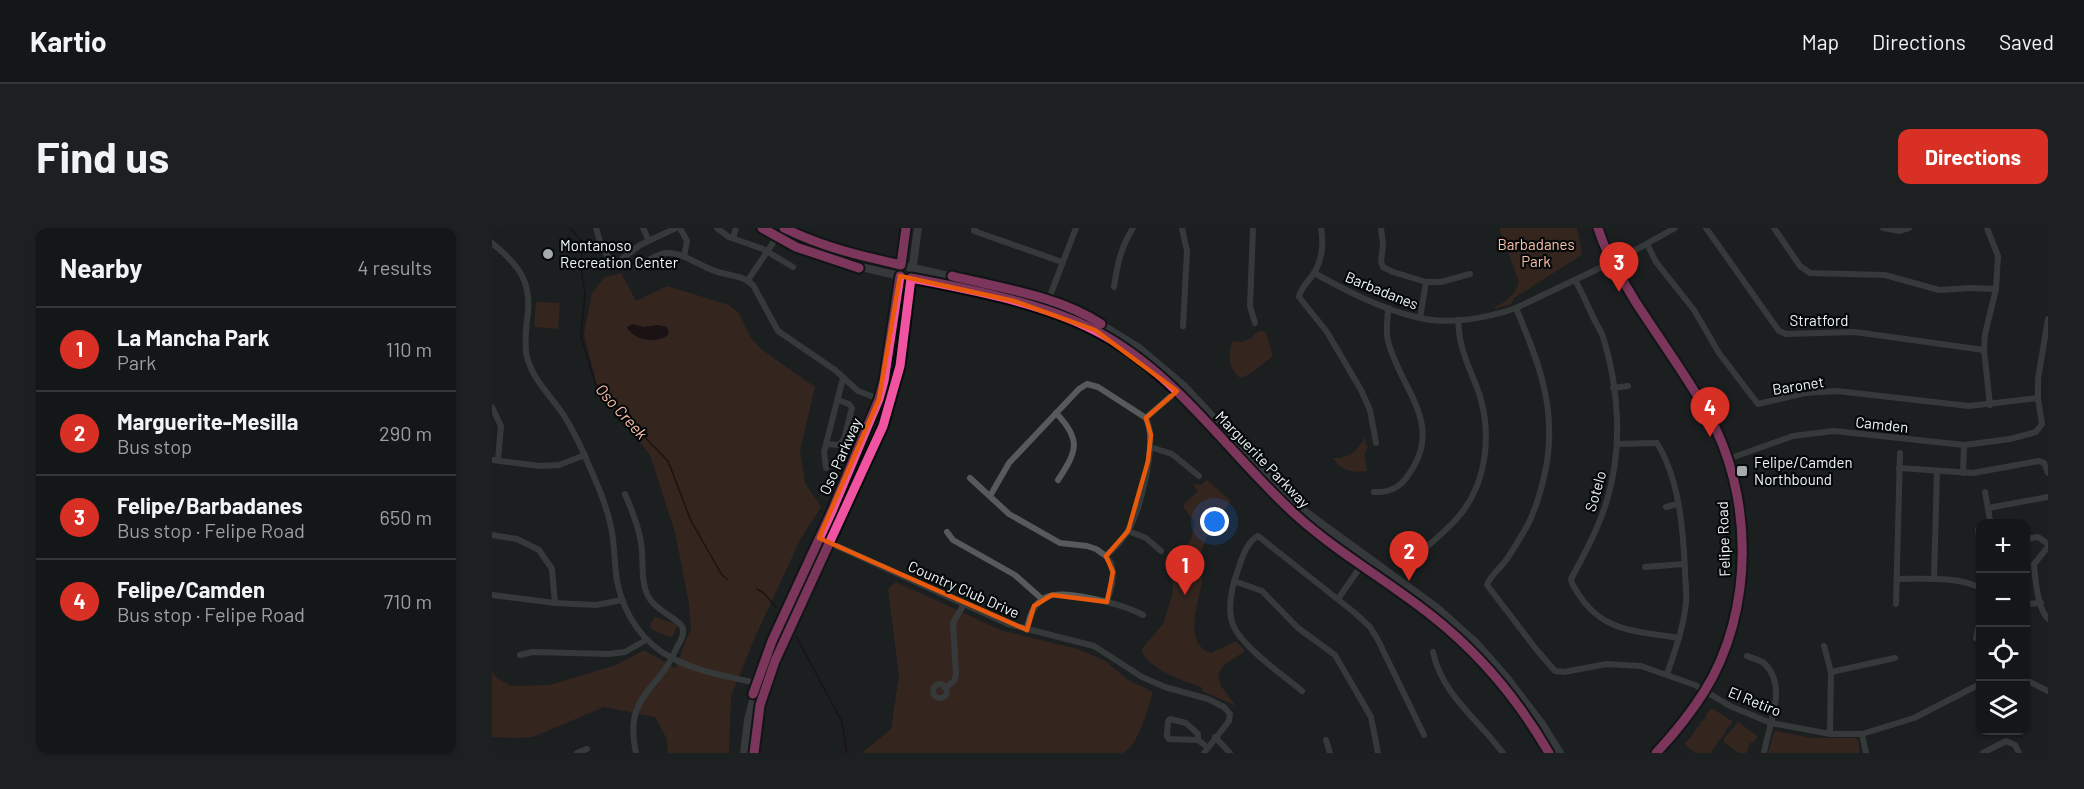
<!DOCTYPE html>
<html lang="en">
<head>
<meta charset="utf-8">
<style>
	:root { --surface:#141718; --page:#1d2021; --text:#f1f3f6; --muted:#9d9fa2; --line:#333637; --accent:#d93025 }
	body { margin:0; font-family:Barlow,sans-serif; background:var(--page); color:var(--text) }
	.controls { position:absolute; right:18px; bottom:18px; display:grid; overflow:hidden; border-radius:12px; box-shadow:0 2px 4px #0004 }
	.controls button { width:54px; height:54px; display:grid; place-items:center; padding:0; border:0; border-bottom:2px solid var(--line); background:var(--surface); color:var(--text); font:30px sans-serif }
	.you { position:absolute; left:723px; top:294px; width:21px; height:21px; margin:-15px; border:4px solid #fff; border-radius:50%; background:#1a73e8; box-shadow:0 0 0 9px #1a73e833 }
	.badge { display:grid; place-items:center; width:39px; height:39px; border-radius:50%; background:var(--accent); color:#fff; font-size:20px; font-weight:700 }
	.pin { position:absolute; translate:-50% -50px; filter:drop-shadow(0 2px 3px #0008) }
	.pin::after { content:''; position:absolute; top:32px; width:21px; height:18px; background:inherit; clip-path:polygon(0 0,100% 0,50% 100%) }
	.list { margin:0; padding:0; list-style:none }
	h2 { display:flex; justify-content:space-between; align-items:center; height:78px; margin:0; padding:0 24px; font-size:26px }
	h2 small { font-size:20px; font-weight:400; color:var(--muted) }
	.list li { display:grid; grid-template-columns:39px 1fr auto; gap:18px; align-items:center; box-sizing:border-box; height:84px; padding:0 24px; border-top:2px solid var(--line) }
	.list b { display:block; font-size:22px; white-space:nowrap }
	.list p { margin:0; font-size:20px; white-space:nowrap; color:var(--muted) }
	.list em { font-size:20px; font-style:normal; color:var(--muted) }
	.icon { flex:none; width:33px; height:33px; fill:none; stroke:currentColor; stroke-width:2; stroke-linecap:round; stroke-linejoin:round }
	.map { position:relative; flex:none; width:1556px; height:525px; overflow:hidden; border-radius:12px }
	header { display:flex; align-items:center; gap:36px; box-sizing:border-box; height:84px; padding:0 30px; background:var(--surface); border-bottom:2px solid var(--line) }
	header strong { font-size:28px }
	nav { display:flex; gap:33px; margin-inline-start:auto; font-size:21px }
	.intro { display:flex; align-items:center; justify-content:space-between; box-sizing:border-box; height:144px; padding:0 36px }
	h1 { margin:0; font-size:42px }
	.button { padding:15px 27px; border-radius:12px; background:var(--accent); color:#fff; font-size:21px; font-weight:700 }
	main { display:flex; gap:36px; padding:0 36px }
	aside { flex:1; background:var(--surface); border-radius:12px; box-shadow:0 2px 4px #0004 }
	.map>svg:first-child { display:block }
	.green { fill:#542d1d }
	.water { fill:#1b0403 }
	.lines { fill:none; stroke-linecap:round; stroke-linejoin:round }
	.stream { stroke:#1b0403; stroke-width:1.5 }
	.minor { stroke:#575a5a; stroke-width:6 }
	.major { stroke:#575a5c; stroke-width:8 }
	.cycleway-casing { stroke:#06090a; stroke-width:13 }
	.cycleway { stroke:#f153a3; stroke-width:9 }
	.marked { fill:none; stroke:#e8590c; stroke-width:4.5; stroke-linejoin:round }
	.poi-dot { fill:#a5aaac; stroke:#06090a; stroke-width:2 }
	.labels { text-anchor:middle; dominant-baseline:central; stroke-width:4.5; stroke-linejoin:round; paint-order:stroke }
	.park-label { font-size:15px; fill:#fbbfa9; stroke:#06090a }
	.poi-label { font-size:15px; fill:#eff5f7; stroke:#06090a; text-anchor:start }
	.street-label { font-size:15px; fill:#eff5f7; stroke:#06090a }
	.water-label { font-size:16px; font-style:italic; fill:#ffc2ac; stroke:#06090a }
</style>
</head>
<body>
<header>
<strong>Kartio</strong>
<nav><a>Map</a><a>Directions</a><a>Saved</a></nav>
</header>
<div class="intro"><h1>Find us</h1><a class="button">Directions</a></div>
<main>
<aside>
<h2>Nearby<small>4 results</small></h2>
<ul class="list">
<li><span class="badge">1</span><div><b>La Mancha Park</b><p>Park</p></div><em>110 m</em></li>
<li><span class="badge">2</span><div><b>Marguerite-Mesilla</b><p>Bus stop</p></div><em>290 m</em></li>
<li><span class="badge">3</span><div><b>Felipe/Barbadanes</b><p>Bus stop · Felipe Road</p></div><em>650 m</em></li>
<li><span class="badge">4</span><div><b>Felipe/Camden</b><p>Bus stop · Felipe Road</p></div><em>710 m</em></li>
</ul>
</aside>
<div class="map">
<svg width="1556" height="525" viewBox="0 0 1556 525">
	<rect width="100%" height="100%" fill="#1b1f20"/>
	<g class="green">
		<path d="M1007 0H1085L1090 24 1088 28 1022 70 1019 76 1003 81V79C1015 73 1023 67 1027 54Z"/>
		<path d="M129 45 144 73 175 58 237 77 247 85 259 110 269 121 323 159 308 222 313 255 329 279 309 310 264 407 239 468 237 525H176L175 511 163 489 112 479 41 509 21 510 0 509V444L5 450 19 458 58 457 124 437 152 422 183 440 199 401 197 376 183 304 158 227 106 161 92 106 100 65 113 49Z"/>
		<path d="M44 74 68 75 66 101 42 99Z"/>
		<path d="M770 102 774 105 781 128C773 134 756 149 748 150 735 139 737 128 740 113L749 114 760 110 762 106Z"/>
		<path d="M873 209 874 216 876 219 872 227 875 243C860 245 850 243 841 230 856 231 866 223 873 209Z"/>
		<path d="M715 252 739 273C728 289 716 303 710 321 706 332 711 343 710 354 707 373 690 416 719 425L744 413 753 423 731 438 726 447 729 458 745 480 740 476 710 463 711 460 706 458C688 451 658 442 649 422L671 396 681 364 680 347 699 311 703 294 692 280V276L706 263 701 256 709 257Z"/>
		<path d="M404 354 511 403 586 421 612 432 635 451 661 464C656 480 647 517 631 525H370L399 501 407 447 396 361Z"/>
		<path d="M164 389 183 396 185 399 181 408 178 409 159 401 158 399 161 391Z"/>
		<path d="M1219 481H1221L1240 493V495L1233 503V506L1227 512 1219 525H1204L1194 518 1193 515 1200 508 1205 499H1208L1207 496 1214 490V487Z"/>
		<path d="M1246 494 1264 507 1265 509 1262 514 1258 515 1254 525H1247L1232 514V511Z"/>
		<path d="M1285 503 1320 510H1363L1366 512 1368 525H1276L1282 504Z"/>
	</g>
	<path class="water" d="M141 96 152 99 166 97 175 99 177 106C166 116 144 114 135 100L136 98Z"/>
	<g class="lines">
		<g class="stream">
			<path d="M78 0 91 14 89 39 93 66 89 108 103 155 130 186 176 233 199 293 230 347 236 352"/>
			<path d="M265 361 272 365 284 379"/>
			<path d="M304 408 350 494 355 525"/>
		</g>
		<g class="minor">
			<path d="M104 0 110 20 122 37 148 17 184 0"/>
			<path d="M151 0 156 11"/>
			<path d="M188 0 195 13 192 29"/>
			<path d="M225 0 237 9 271 21 301 39"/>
			<path d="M483 0 482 3 570 34"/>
			<path d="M690 0 695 23 691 98"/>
			<path d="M761 0 758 78 763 95"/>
			<path d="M829 0C832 17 830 34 820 48 815 55 808 61 807 69L835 104 869 162 878 182 884 215"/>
			<path d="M889 0 891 16 889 34 891 39 901 44 934 54H949L978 46"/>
			<path d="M1214 0 1287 103 1294 106 1363 104 1492 122"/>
			<path d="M1282 0 1308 38 1318 45 1393 47 1447 62 1480 60 1504 61"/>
			<path d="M1391 0 1408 3 1417 0"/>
			<path d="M1495 0 1506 28 1504 61 1493 106 1492 122 1498 177"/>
			<path d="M241 10 244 0"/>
			<path d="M0 15C28 38 41 55 35 92 34 104 32 117 35 129 41 152 58 167 71 186 79 199 86 212 92 226 102 249 114 274 119 299 123 317 122 335 125 353 132 387 151 416 182 431 211 446 244 449 274 458"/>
			<path d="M1155 16 1164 34 1202 82 1227 125 1266 176 1313 165 1345 163 1477 178 1546 170"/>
			<path d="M144 38C153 35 165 26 174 25 190 24 205 36 218 41 232 48 250 46 261 57L286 103 343 142 366 163 387 171"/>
			<path d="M822 45C855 63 891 82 928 90 958 97 995 90 1024 80L1131 29 1183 0"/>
			<path d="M256 52 285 9"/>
			<path d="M1083 52C1090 64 1095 76 1101 89 1104 96 1109 102 1111 109 1127 160 1131 220 1115 272 1107 299 1093 325 1079 351L1080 355C1105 404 1138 402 1187 410"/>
			<path d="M622 59C625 38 629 18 641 0"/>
			<path d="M556 73 584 0"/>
			<path d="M1024 80C1048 137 1067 186 1052 249 1048 266 1043 284 1034 300 1027 312 1020 324 1012 335 1006 342 998 348 995 357L1044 421 1063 443 1072 444 1115 436 1149 438 1203 457 1238 478 1279 495 1338 506H1370L1422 490 1488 456"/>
			<path d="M928 90 934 54"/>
			<path d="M1121 160 1136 158"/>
			<path d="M0 179 9 198 6 232"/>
			<path d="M564 185C590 212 585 223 566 252"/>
			<path d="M654 190 685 163"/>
			<path d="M334 216 347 217 352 211 360 180 357 176 346 172"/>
			<path d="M1125 216 1165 215C1187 251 1191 299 1193 341 1193 352 1195 363 1194 374 1192 398 1183 423 1175 446"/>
			<path d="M658 219 680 226 707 248"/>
			<path d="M1236 231 1301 208 1342 203 1472 217 1518 211 1544 204 1550 196 1546 170V151L1556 91"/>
			<path d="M0 232 48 238 67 237 93 227"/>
			<path d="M334 240 332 224 351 150"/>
			<path d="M1407 240 1481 245 1547 233 1552 235 1556 245"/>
			<path d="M1471 245 1472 217"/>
			<path d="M478 250 517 286 568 315 595 318 604 321 614 328 619 335 621 344 620 357 615 374"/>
			<path d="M882 264C897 265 909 259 917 246 953 195 908 161 896 113 893 102 896 91 896 80"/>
			<path d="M1493 264 1498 292"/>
			<path d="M133 266C140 282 146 297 149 314 152 332 148 352 156 368 164 384 191 392 191 402 192 408 188 414 185 419 167 464 131 466 144 525"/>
			<path d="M498 268 517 235 587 161 595 156 606 159 654 190C666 212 649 282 636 303 630 313 622 321 614 328"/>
			<path d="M1174 279 1185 276"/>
			<path d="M1496 280 1556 269"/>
			<path d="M1486 302 1488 315"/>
			<path d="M636 303 654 310 669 323"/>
			<path d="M455 304 461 312 523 347 550 371"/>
			<path d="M0 307 25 311 47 322 60 341 63 375"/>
			<path d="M327 310 516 396 602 418 650 449 673 459 716 471 732 479 738 486 737 493 712 525"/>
			<path d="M1534 311 1546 309 1556 316"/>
			<path d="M1556 319 1542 336C1543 350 1546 381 1556 391"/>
			<path d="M931 322C945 310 960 298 971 283 994 252 999 209 989 172 984 153 973 135 969 115 967 108 967 100 966 92"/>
			<path d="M1153 339 1192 336"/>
			<path d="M1405 351C1429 351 1468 348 1488 360"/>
			<path d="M1442 351 1445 243"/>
			<path d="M742 353 770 363 806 400 843 427 879 489 886 525"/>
			<path d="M0 367 63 375 104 377 130 372"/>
			<path d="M846 371 871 335"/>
			<path d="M1404 376 1408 225"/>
			<path d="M1534 376 1549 375"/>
			<path d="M535 402C541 362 565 363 597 370 616 374 634 378 651 387"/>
			<path d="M1484 410 1488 393"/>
			<path d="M1332 418 1339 444 1338 506"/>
			<path d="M941 424C950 467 986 491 1011 525"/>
			<path d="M28 427 40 424 117 426 133 424 154 412"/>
			<path d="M1255 428C1260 430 1268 432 1272 435 1297 459 1276 497 1272 525"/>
			<path d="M1339 444 1403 430"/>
			<path d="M1534 452 1556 463"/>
			<circle cx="448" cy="463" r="7"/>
			<path d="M453 460 462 453 464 447 461 395 472 376"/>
			<path d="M810 463C792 448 746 416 740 394 735 377 741 355 747 339 750 329 756 313 766 308L863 385 878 399 886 412 932 507"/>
			<path d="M1370 506 1374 525"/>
			<path d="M723 509 738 525"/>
			<path d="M706 512 677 511 675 508 676 493 678 491 694 495 706 506V512L715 519"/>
			<path d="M834 512 838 525"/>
			<path d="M85 525 95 521"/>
			<path d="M1491 525 1514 513 1523 517 1527 525"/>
		</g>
		<g class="major">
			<path d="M270 0C372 59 496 50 601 101 686 142 736 229 806 289 848 325 897 353 940 388 987 425 1027 473 1057 525"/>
			<path d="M292 0 316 12 361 26 540 67 590 85 647 120 692 158 780 253 812 283 945 380 983 414 1014 449 1050 496 1068 525"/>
			<path d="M1106 0C1114 27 1129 49 1143 73 1167 110 1193 146 1215 184 1262 266 1263 383 1212 464 1198 486 1182 506 1164 525"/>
			<path d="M252 525 256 492 269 441 387 171 396 130 414 0"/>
			<path d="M262 525 268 477 283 433 391 198C413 134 416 67 426 0"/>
		</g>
		<g class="cycleway-casing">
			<g id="cycleway">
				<path d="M270 0 304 19 367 40"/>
				<path d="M292 0C330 19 369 28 409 37L414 0"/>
				<path d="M1106 0C1114 27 1129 49 1143 73 1167 110 1193 146 1215 184 1262 266 1263 383 1212 464 1198 486 1182 506 1164 525"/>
				<path d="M460 48C508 60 567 68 609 96"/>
				<path d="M261 466 280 413 340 283 387 171 392 153 408 48"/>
				<path d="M262 525 268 477 283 433 391 198 408 138 419 50C477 61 550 75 602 102 685 144 737 227 805 288 846 325 896 353 940 388 987 425 1027 473 1057 525"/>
			</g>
		</g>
		<use href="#cycleway" class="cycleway"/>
	</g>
	<path d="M0 0H1556V525H0ZM408 48 522 73 603 102 685 163 654 190 659 207 656 233 636 303 614 328 621 344 615 374 560 367 542 378 535 402 327 310 387 171Z" fill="#1b1f20" fill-opacity=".55" fill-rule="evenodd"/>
	<path class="marked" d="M408 48 522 73 603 102 685 163 654 190 659 207 656 233 636 303 614 328 621 344 615 374 560 367 542 378 535 402 327 310 387 171Z"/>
	<g class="poi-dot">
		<circle cx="56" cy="26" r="6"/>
		<rect x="1244" y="237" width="12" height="12" rx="3"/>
	</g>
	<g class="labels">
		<g class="park-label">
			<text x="1044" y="16">Barbadanes<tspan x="1044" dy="17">Park</tspan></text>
		</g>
		<g class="poi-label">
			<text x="68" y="17">Montanoso<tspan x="68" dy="17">Recreation Center</tspan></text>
			<text x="1262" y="234">Felipe/Camden<tspan x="1262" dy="17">Northbound</tspan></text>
		</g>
		<g class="street-label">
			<text transform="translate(890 62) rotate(22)">Barbadanes</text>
			<text x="1327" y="92">Stratford</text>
			<text transform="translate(1306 157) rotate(-9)">Baronet</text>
			<text transform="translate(1390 196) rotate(6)">Camden</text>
			<text transform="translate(348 228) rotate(-66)">Oso Parkway</text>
			<text transform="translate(771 231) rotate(46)">Marguerite Parkway</text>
			<text transform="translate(1103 263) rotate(-74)">Sotelo</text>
			<text transform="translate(1231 311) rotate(-92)">Felipe Road</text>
			<text transform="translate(472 361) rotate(24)">Country Club Drive</text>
			<text transform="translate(1263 473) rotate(22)">El Retiro</text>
		</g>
		<g class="water-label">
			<text transform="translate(130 183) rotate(48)">Oso Creek</text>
		</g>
	</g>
</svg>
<div class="controls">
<button>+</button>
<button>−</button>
<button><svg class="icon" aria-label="locate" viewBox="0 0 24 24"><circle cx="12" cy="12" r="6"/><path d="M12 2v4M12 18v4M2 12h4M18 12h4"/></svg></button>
<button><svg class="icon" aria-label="layers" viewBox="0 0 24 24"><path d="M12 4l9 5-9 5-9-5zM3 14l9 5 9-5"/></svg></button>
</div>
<div class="you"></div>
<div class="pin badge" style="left:693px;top:367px">1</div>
<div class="pin badge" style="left:917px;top:353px">2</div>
<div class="pin badge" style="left:1127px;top:64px">3</div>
<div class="pin badge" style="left:1218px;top:209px">4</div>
</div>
</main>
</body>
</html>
